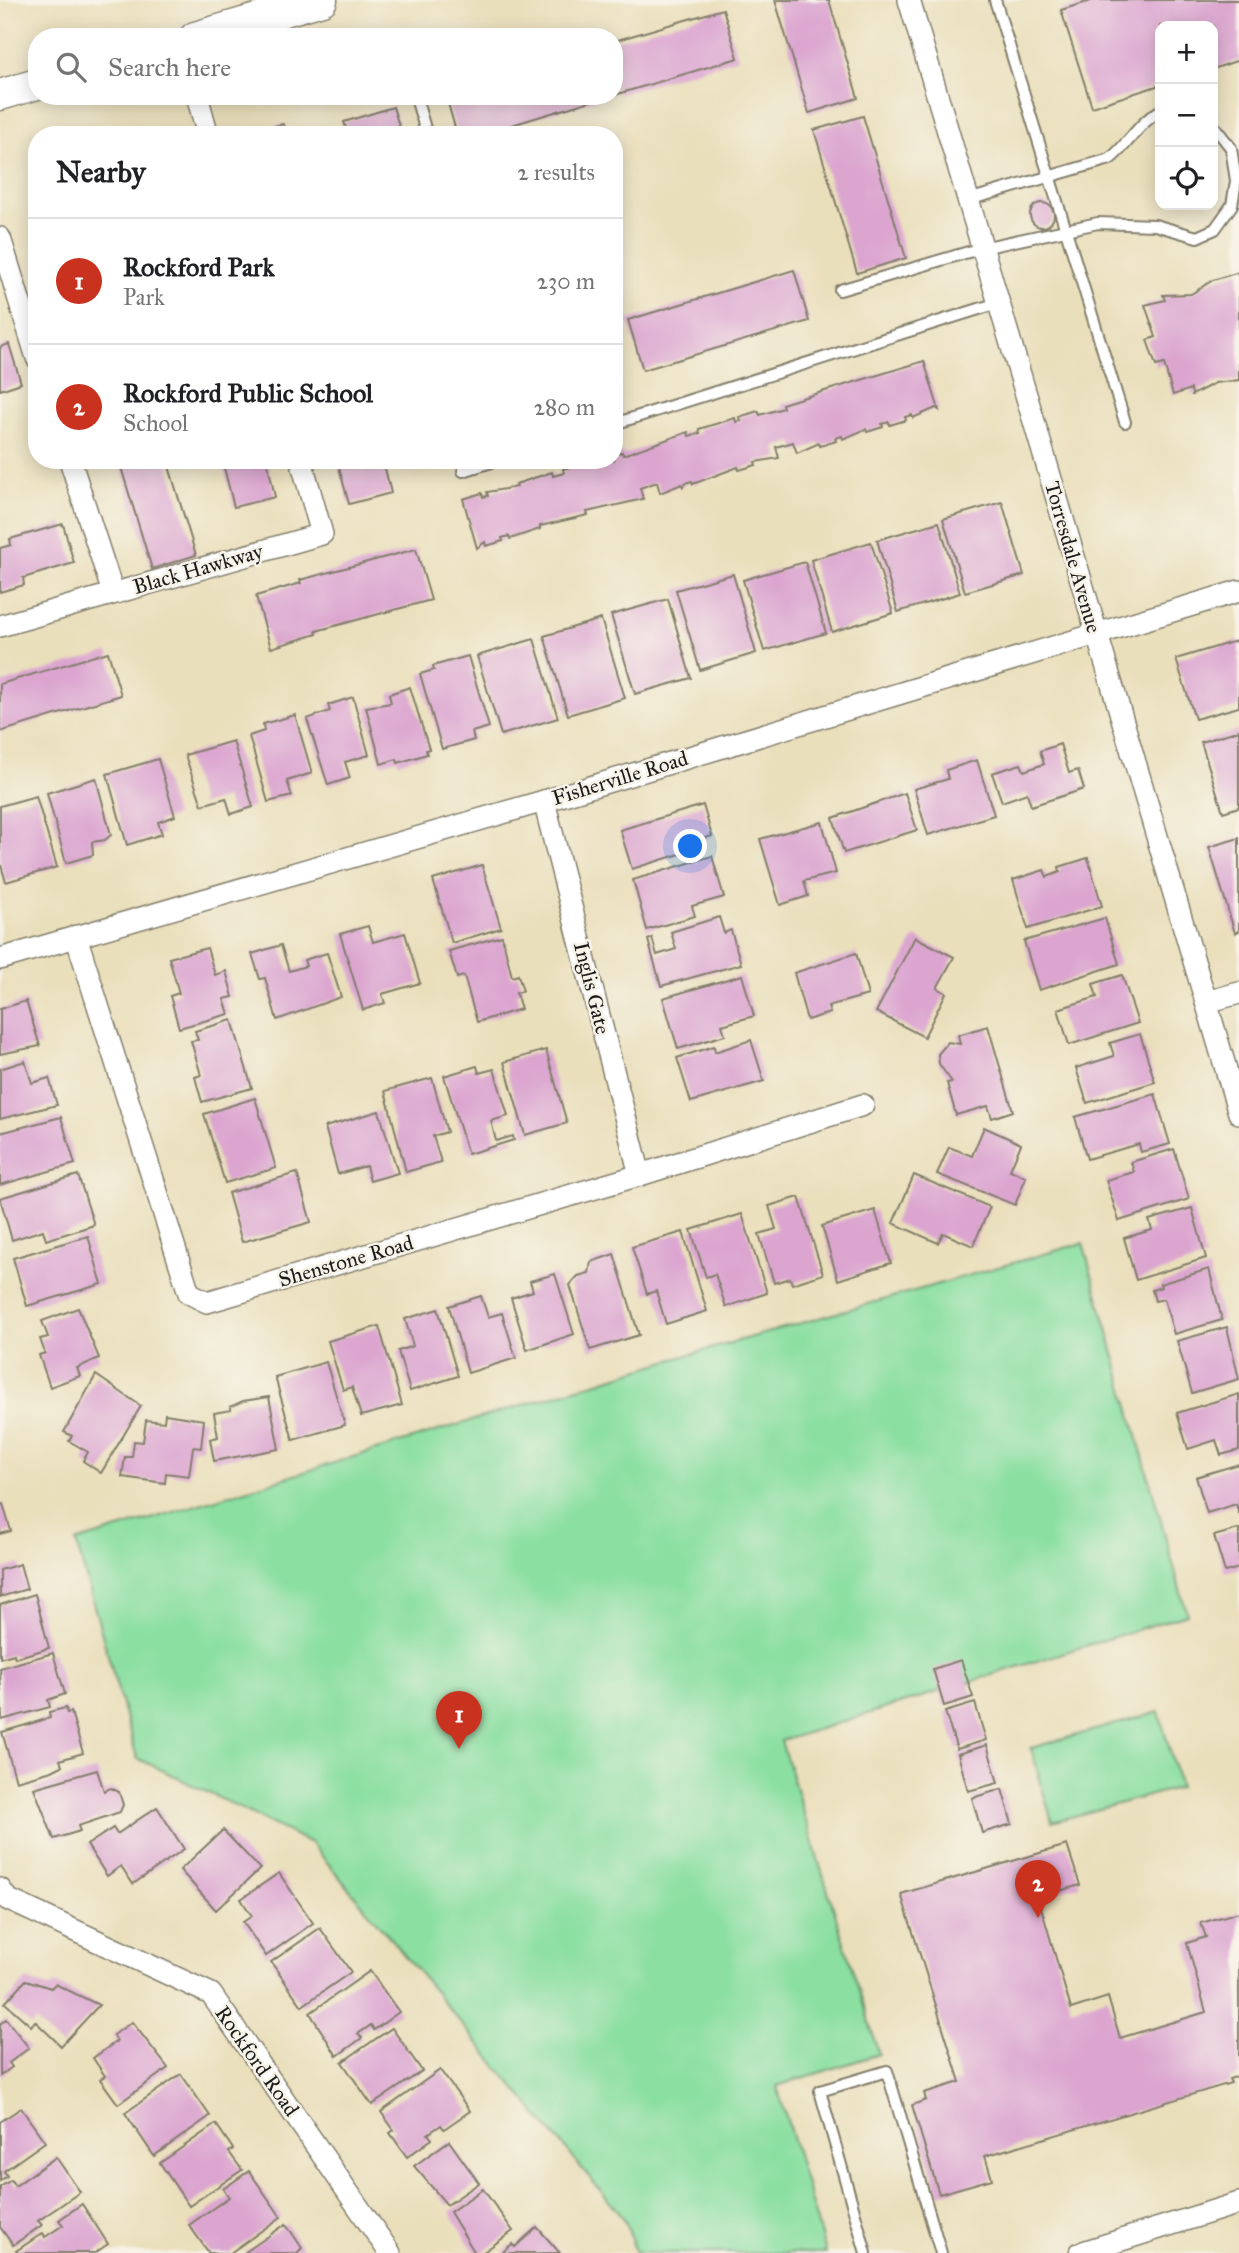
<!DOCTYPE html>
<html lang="en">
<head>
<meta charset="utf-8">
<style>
	:root { --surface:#fff; --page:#f2f2f2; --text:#202124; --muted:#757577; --line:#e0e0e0; --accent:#c8321e }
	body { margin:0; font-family:"IM FELL Great Primer",serif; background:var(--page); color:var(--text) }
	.controls { position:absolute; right:21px; top:21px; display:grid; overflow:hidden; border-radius:14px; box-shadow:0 4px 18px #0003 }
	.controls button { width:63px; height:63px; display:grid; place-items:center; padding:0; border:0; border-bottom:2px solid var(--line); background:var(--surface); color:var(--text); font:35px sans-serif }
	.you { position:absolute; left:691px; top:847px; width:24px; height:24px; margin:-18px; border:5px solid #fff; border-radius:50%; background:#1a73e8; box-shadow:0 0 0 10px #1a73e833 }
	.badge { display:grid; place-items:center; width:46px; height:46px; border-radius:50%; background:var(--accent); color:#fff; font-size:23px; font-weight:700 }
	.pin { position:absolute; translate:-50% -58px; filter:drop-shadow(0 2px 4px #0008) }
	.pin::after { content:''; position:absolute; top:37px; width:24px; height:21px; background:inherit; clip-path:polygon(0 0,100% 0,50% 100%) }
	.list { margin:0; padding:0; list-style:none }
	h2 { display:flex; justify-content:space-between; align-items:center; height:91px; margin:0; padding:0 28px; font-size:30px }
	h2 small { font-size:23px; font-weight:400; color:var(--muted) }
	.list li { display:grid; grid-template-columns:46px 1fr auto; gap:21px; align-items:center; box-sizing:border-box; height:126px; padding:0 28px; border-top:2px solid var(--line) }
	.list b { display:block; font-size:26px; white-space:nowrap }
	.list p { margin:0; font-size:23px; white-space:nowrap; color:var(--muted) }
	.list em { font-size:23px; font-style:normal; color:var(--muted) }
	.icon { flex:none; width:38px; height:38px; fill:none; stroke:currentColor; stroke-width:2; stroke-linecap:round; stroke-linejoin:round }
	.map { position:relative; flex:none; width:1239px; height:2253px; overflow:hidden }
	.search { position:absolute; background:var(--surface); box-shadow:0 4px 18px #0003; left:28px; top:28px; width:595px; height:77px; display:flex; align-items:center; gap:18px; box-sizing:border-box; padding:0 24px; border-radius:28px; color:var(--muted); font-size:26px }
	.panel { position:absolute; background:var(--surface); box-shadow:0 4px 18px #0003; left:28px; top:126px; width:595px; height:343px; border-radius:28px }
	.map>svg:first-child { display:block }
	.green { fill:#8adfa1; stroke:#537e5e; stroke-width:2 }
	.building { fill:#dba5d0 }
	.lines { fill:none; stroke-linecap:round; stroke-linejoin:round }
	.service-casing { stroke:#837e6c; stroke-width:14 }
	.minor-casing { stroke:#837e6c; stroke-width:24 }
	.secondary-casing { stroke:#837e6c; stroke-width:33 }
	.service { stroke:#fff; stroke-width:10 }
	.minor { stroke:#fff; stroke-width:21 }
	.secondary { stroke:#fff; stroke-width:30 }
	.labels { text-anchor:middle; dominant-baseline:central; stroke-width:5; stroke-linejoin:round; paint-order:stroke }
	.street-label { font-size:21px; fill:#1c1c1c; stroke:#f7f3e8 }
</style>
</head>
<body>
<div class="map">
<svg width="1239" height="2253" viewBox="0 0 1239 2253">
	<rect width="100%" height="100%" fill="#f7f3e8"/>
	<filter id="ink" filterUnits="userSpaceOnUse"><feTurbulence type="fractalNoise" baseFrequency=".0143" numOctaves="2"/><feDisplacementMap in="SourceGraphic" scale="14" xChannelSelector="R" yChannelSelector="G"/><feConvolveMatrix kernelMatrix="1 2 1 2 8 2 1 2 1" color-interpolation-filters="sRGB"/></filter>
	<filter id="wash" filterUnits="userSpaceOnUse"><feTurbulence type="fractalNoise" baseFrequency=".00686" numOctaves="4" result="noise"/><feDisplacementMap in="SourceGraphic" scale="28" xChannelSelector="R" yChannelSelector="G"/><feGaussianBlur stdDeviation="1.57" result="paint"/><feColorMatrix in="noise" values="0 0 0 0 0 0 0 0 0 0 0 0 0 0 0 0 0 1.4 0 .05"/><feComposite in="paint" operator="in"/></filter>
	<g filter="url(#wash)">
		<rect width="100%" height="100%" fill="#eadfbb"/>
		<g class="green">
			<path d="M1083 1243 1187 1614 781 1741 879 2054 777 2086 826 2253H636L625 2220 311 1843 137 1758 76 1542 660 1363Z"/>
			<path d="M1159 1712 1180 1787 1052 1822 1031 1748Z"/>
		</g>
		<g id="blocks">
			<g class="building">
				<path d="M775 0H829L858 98 809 113Z"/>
				<path d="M1094 0H1239V60L1213 69V26H1160V85L1092 107 1061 10Z"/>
				<path d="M723 9 738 58 618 94 614 87V41Z"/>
				<path d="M446 96H600L601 98 479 135H457Z"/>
				<path d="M393 107 402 135H348L344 122Z"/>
				<path d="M863 116 906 258 857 273 814 130Z"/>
				<path d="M283 124 286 135H242V134Z"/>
				<circle cx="1042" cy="215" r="12"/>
				<path d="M794 270 809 321 643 370 628 320Z"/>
				<path d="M1239 272V380L1215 383 1192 395 1191 389 1173 395 1164 364 1156 366 1147 340 1156 337 1145 305 1165 300 1163 295 1191 294 1213 280Z"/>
				<path d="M9 344 21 383 0 390V347Z"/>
				<path d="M924 361 939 410 936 408 913 418 912 415 905 417 906 420 890 425 889 422 882 424 883 427 867 432 866 429 843 439 842 436 835 438 836 441 820 446 819 443 797 453 793 442 776 447 779 458 755 462 756 465 739 470 738 467 730 470 693 484 692 481 685 483 683 487 682 484 660 493 657 482 640 488 643 499 587 512 588 515 540 526V529L510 539 509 536 502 538 503 541 486 546 485 542 477 548 463 499 482 493 483 497 488 496 487 492 517 487 516 484 552 472 553 476 564 473 563 469 592 460H614V454L622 452 623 455 688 432 689 436 700 433 699 429 735 418 736 422 741 421 739 417 758 411 760 415 783 408 782 404Z"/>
				<path d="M132 460H167L196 555 152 569 120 464Z"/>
				<path d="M222 460H267L275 497 234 507Z"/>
				<path d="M337 460H383L391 493 349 504Z"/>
				<path d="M1002 502 1024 575 965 592 943 519Z"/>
				<path d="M939 522 960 593 898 612 877 540Z"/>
				<path d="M63 524 74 563 23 578 24 585 0 592V548L11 545 10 539Z"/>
				<path d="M871 542 893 613 832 632 811 560Z"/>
				<path d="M416 549 431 600 316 631 317 634 271 648 256 596 301 583 300 580Z"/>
				<path d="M805 562 826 633 764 651 743 580Z"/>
				<path d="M733 574 756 653 700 670 676 590Z"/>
				<path d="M668 599 691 678 635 694 611 615Z"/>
				<path d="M601 619 625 698 568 715 544 636Z"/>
				<path d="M534 639 558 718 501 735 477 656Z"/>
				<path d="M1239 640V707L1195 719 1176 659Z"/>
				<path d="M108 652 121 695 0 732V684Z"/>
				<path d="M468 656 489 727 472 732 474 740 442 749 420 674 434 670 433 666Z"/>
				<path d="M410 687 429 749 426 750 427 754 398 763 397 759 381 764 366 707 391 703 389 694Z"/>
				<path d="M353 697 369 755 345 762 350 778 328 785 307 719 330 711 328 705Z"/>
				<path d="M295 715 312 773 287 781 292 796 268 802 249 736 264 731 263 724Z"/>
				<path d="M1239 730V807L1223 812 1201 742Z"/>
				<path d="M233 741 253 807 231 814 226 798 202 805 185 755Z"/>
				<path d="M1060 744 1069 773 1078 770 1084 789 1031 806 1027 793 1002 802 992 773 1021 764 1024 771 1044 764 1040 751Z"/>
				<path d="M158 759 175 816 158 822 162 834 127 845 107 774Z"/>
				<path d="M977 760 994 815 928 835 914 789 948 779 946 770Z"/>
				<path d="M96 778 111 835 105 840 92 842 93 855 66 863 47 793Z"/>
				<path d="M905 793 917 830 844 853 833 818Z"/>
				<path d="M36 796 57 867 6 882 0 862V806Z"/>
				<path d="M703 805 712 836 691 842 693 850 632 869 620 830Z"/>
				<path d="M822 822 836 873 804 881 808 896 780 905 760 839Z"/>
				<path d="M1239 838V931L1235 933 1209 847Z"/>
				<path d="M712 856 724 897 692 906 695 916 647 930 633 880Z"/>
				<path d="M1088 858 1102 906 1028 929 1013 880 1044 870 1047 877 1060 872 1059 867Z"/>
				<path d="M482 865 501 928 452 943 433 880Z"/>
				<path d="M719 917 724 933 731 930 741 964 661 986 648 940 652 938 657 955 676 949 671 932Z"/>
				<path d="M1105 918 1119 964 1039 990 1024 941Z"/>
				<path d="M368 926 373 942 405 933 420 983 382 994 385 1003 363 1010 340 934Z"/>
				<path d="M502 936 512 977 518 975 523 991 516 993 521 1009 477 1022 464 976 457 978 449 951Z"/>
				<path d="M915 937 954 957 937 988 946 993 924 1037 876 1012Z"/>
				<path d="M281 945 289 971 306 966 304 960 327 953 341 997 277 1020 265 978 260 979 252 954Z"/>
				<path d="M207 948 215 975 226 971 233 997 224 999 229 1014 179 1028 170 996 179 993 169 958Z"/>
				<path d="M856 953 868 995 828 1006 830 1013 807 1020 794 973Z"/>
				<path d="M742 975 754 1016 722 1025 725 1035 678 1049 663 998Z"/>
				<path d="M1122 975 1138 1023 1069 1045 1058 1009 1097 997 1093 984Z"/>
				<path d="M26 1001 40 1046 0 1054V1009Z"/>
				<path d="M232 1020 252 1088 202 1102 195 1077 201 1075 191 1041 198 1040 195 1031Z"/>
				<path d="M988 1026 1013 1111 992 1118 988 1106 956 1115 947 1083 952 1082 939 1064 938 1054 948 1042 960 1044 958 1035Z"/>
				<path d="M1140 1034 1155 1082 1087 1103 1076 1068 1114 1056 1110 1043Z"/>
				<path d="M751 1040 764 1081 691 1102 677 1058 714 1046 715 1052Z"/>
				<path d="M546 1050 567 1123 525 1135 504 1062Z"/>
				<path d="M25 1061 32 1083 49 1078 57 1105 0 1119V1069Z"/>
				<path d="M477 1066 479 1073 494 1069 508 1116 491 1121 496 1141 513 1136 514 1140 468 1154 444 1076Z"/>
				<path d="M432 1078 447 1132 433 1136 441 1162 406 1172 385 1091Z"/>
				<path d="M1155 1094 1170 1144 1141 1152 1139 1144 1087 1159 1075 1117Z"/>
				<path d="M255 1098 276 1168 225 1183 204 1114Z"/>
				<path d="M379 1111 398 1173 370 1181 366 1166 338 1174 325 1127Z"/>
				<path d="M61 1117 75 1164 0 1185V1133Z"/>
				<path d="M984 1127 1021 1144 1010 1170 1026 1177 1015 1205 937 1174 949 1147 972 1156Z"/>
				<path d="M1174 1149 1189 1199 1119 1221 1106 1180 1134 1172 1131 1162Z"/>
				<path d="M297 1173 311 1222 242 1242 228 1193Z"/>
				<path d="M78 1175 94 1225 46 1240 43 1230 12 1240 0 1198Z"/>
				<path d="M914 1175 990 1207 973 1246 943 1233 938 1243 893 1223Z"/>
				<path d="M799 1197 823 1274 792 1284 790 1278 774 1283 759 1234 776 1229 769 1206Z"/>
				<path d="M1192 1208 1206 1258 1136 1280 1124 1238 1152 1230 1149 1220Z"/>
				<path d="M875 1210 891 1263 838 1280 822 1226Z"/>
				<path d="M742 1214 767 1293 726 1307 715 1274 706 1277 691 1230Z"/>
				<path d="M683 1232 707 1311 666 1324 656 1291 647 1294 632 1247Z"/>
				<path d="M88 1236 102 1284 27 1306 13 1258Z"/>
				<path d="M614 1254 639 1335 590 1350 570 1285 578 1276 589 1273 591 1262Z"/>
				<path d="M1209 1269 1222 1320 1174 1334 1164 1299 1155 1301 1152 1290 1161 1287 1160 1284Z"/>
				<path d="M555 1274 574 1334 527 1350 511 1298 533 1291 530 1281Z"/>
				<path d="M481 1296 488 1317 502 1313 516 1358 468 1373 449 1306Z"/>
				<path d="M78 1308 99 1358 77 1368 80 1376 50 1387 39 1355 45 1353 40 1339 48 1337 42 1321Z"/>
				<path d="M438 1309 458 1376 410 1391 398 1351 413 1346 405 1319Z"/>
				<path d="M379 1326 402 1405 361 1416 352 1387 343 1390 328 1341Z"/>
				<path d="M1227 1327 1239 1379 1192 1393 1177 1341Z"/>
				<path d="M326 1362 345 1425 293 1440 275 1377Z"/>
				<path d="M96 1375 141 1406 101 1473 83 1461 88 1452 69 1441 72 1436 64 1432Z"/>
				<path d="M1239 1394V1450L1221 1455 1216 1440 1188 1449 1177 1413Z"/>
				<path d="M269 1397 279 1449 214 1461 210 1439 218 1437 214 1413 231 1410 230 1407 243 1401Z"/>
				<path d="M165 1414 204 1420 201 1448 193 1447 189 1476 166 1473 165 1483 122 1477 125 1457H132L134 1441 143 1442 146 1420 164 1422Z"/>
				<path d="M1239 1464V1514L1236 1504 1207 1513 1196 1477Z"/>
				<path d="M3 1504 11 1531 0 1534V1505Z"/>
				<path d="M1239 1529V1568L1225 1572 1214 1536Z"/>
				<path d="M20 1564 27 1589 0 1597V1570Z"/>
				<path d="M35 1594 49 1648 15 1658 14 1654 0 1658V1605Z"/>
				<path d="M53 1653 65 1694 48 1700 50 1707 2 1720 0 1668Z"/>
				<path d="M961 1660 973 1697 944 1706 933 1669Z"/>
				<path d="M975 1703 986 1740 957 1749 945 1712Z"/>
				<path d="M66 1708 67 1713 71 1712 83 1753 60 1760 62 1766 52 1771 16 1781 2 1732 50 1718 49 1712Z"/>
				<path d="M987 1745 998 1783 968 1791 958 1754Z"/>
				<path d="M97 1770 104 1791 111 1788 119 1792 123 1805 120 1812 78 1826 80 1831 54 1839 34 1788Z"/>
				<path d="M1002 1789 1012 1824 982 1833 972 1798Z"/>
				<path d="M157 1807 184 1849 133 1884 121 1866 107 1876 87 1845 113 1828 117 1834Z"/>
				<path d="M223 1830 260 1869 216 1910 180 1870Z"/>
				<path d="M1067 1845 1080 1885 1038 1897 1071 2009 1108 1997 1120 2038 1206 2012 1187 1943 1206 1937 1201 1923 1239 1912V2076L1229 2079 1231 2083 985 2156 992 2179 939 2194 912 2105 926 2100 924 2093 960 2082 901 1894Z"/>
				<path d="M279 1873 313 1923 266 1956 243 1922 252 1916 241 1899Z"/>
				<path d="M320 1928 351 1972 302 2006 271 1962Z"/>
				<path d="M370 1971 399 2012 374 2030 371 2025 358 2034 362 2038 337 2056 310 2013Z"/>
				<path d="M26 1980 51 1988 55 1984 99 2005 61 2046 35 2021 31 2026 5 2003Z"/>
				<path d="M6 2019 29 2048 9 2063 12 2067 0 2076V2024Z"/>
				<path d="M132 2022 168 2068 118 2104 100 2079 105 2076 93 2058 117 2041 113 2035Z"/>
				<path d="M392 2028 422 2071 372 2105 342 2062Z"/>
				<path d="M440 2070 470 2111 444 2129 441 2125 428 2134 432 2139 407 2157 390 2133 394 2130 381 2112Z"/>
				<path d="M181 2074 210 2116 154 2156 125 2113Z"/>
				<path d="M21 2108 45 2142 4 2171 7 2176 0 2181V2122Z"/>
				<path d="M216 2124 233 2149 229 2152 242 2170 189 2206 160 2163Z"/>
				<path d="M449 2141 479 2183 447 2205 414 2166Z"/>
				<path d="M56 2157 80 2192 38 2221 42 2225 13 2245 0 2227V2187L11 2180 15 2186Z"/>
				<path d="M249 2171 281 2217 230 2253H209L189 2225 229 2197 223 2189Z"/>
				<path d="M483 2189 513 2231 482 2253H475L450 2212Z"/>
				<path d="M82 2204 108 2244 95 2253H18L16 2251 43 2233 45 2237 63 2225 59 2220Z"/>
				<path d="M286 2224 302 2248 297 2253H244Z"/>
				<path d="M537 2227 560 2253H502L512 2244 515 2247Z"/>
			</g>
		</g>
	</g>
	<g filter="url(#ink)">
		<use href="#blocks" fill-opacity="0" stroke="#837e6c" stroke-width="2"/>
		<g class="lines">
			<g class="service-casing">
				<g id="service">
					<path d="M995 0 1125 422"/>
					<path d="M416 98 427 135"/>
					<path d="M968 200 1110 159C1129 144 1139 122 1160 111"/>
					<path d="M840 290 982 248 1098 223 1155 225 1197 237 1215 229 1232 205 1236 181 1231 148 1213 125"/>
					<path d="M614 424 998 303"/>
					<path d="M463 471 498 460"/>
					<path d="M866 2253 820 2091 887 2071 941 2253"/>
				</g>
			</g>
			<g class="minor-casing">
				<g id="minor">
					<path d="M909 0 1239 1113"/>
					<path d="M197 96 208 135"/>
					<path d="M0 238 37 358"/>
					<path d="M70 460 113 593"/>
					<path d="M0 626 322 534 301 460"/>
					<path d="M544 801 640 1175"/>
					<path d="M76 936 189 1293 207 1302 640 1175 863 1105"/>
					<path d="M0 959 544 801 1239 591"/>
					<path d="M1206 1002 1239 993"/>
					<path d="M0 1889 7 1899 211 1994 390 2253"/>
					<path d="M1080 2253 1239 2203"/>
				</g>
			</g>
			<g class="secondary-casing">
				<g id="secondary">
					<path d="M195 37 322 0"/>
					<path d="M0 95 37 84"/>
				</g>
			</g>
			<use href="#service" class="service"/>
			<use href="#minor" class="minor"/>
			<use href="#secondary" class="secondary"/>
		</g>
	</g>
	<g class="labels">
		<g class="street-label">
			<text transform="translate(1073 557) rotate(74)">Torresdale Avenue</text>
			<text transform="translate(198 569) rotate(-16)">Black Hawkway</text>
			<text transform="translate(620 778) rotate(-17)">Fisherville Road</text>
			<text transform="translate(592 988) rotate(76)">Inglis Gate</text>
			<text transform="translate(346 1261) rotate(-16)">Shenstone Road</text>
			<text transform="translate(257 2061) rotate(55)">Rockford Road</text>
		</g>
	</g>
</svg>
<div class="controls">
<button>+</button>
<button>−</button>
<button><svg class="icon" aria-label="locate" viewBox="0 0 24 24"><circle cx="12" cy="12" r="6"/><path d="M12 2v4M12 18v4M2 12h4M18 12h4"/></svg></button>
</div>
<div class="you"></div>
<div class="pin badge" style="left:459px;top:1749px">1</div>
<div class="pin badge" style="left:1038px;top:1918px">2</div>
<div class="search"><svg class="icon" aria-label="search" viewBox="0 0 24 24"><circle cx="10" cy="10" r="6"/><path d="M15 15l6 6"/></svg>Search here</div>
<section class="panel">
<h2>Nearby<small>2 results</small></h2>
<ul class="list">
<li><span class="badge">1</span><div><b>Rockford Park</b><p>Park</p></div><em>230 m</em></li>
<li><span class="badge">2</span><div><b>Rockford Public School</b><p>School</p></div><em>280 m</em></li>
</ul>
</section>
</div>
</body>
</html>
